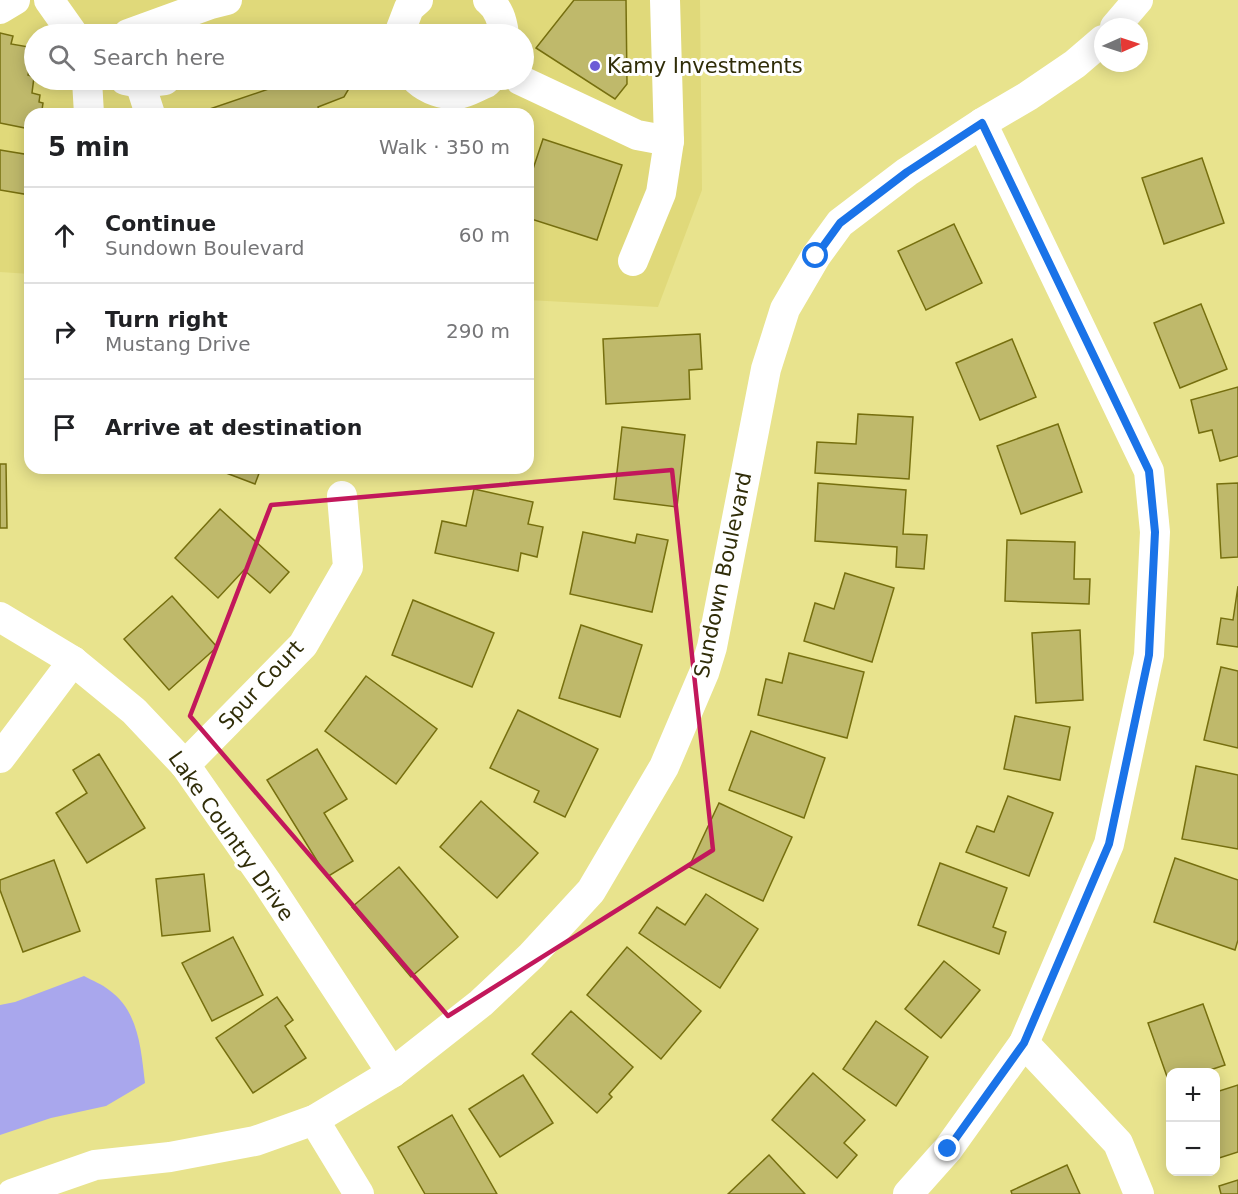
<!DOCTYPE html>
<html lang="en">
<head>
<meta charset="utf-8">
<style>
	:root { --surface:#fff; --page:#f6f6f6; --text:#202124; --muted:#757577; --line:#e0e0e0 }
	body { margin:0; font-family:"DejaVu Sans",sans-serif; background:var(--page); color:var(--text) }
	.controls { position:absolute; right:18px; bottom:18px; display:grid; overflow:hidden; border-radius:12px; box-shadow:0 3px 15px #0003 }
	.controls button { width:54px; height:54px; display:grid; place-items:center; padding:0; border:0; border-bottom:2px solid var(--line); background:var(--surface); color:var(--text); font:30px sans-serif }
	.compass { position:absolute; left:1094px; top:18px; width:54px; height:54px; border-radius:50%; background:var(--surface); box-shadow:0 3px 15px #0003; rotate:87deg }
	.stop { position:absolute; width:18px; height:18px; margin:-14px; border:4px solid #1a73e8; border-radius:50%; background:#fff }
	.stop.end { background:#1a73e8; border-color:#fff; box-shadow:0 2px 6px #0008 }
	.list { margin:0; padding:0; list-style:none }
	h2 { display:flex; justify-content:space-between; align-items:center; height:78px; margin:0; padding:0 24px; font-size:26px }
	h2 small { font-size:20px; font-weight:400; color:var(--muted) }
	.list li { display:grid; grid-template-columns:39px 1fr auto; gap:18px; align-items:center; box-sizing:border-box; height:96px; padding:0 24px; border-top:2px solid var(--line) }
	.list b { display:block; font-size:22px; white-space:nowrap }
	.list p { margin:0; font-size:20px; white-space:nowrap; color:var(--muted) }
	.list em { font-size:20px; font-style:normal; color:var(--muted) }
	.icon { flex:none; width:33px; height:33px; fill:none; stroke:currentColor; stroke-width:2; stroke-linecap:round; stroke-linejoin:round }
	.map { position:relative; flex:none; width:1238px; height:1194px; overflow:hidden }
	.search { position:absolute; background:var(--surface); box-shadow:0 3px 15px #0003; left:24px; top:24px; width:510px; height:66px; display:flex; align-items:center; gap:15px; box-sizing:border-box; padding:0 21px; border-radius:33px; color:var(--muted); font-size:22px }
	.panel { position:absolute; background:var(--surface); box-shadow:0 3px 15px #0003; left:24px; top:108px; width:510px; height:366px; border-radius:18px }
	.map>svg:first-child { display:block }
	.built { fill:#e0d97a; fill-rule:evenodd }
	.water { fill:#a9a7ed }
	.building { fill:#bfb96b; stroke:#766f0f; stroke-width:1.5 }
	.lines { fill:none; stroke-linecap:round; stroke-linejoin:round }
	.minor { stroke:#fff; stroke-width:30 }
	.route { stroke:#1a73e8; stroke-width:8 }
	.marked { fill:none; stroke:#c2185b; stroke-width:4.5; stroke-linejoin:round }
	.poi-dot { fill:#6d5cd6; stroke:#fff; stroke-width:2 }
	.labels { text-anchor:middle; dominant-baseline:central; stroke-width:6; stroke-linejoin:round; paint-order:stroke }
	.poi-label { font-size:21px; fill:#302d08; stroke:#fff; text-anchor:start }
	.street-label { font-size:21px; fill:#302d08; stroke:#fff }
</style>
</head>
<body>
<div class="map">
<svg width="1238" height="1194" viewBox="0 0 1238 1194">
	<rect width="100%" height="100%" fill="#e8e38d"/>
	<path class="built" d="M0 0H700L702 190 658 307 528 300V114H30V274L0 272ZM34 34H524V80H34Z"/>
	<path class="water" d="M84 976C93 981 102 984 109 990 139 1011 141 1050 145 1083L106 1106 51 1118 0 1135V1005L15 1002Z"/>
	<g class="building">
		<path d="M574 0H626L627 84 615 99 536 48Z"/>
		<path d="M0 33 13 36 11 44 29 47 28 55 32 56 28 75 34 77 32 93 40 95 39 102 43 103 42 110 45 112 44 114H30V129L0 123Z"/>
		<path d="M317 80H354L344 97 318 107 320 114H195L292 81 294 88Z"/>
		<path d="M543 139 622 165 597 240 528 218V184Z"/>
		<path d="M0 150 30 155V195L0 190Z"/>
		<path d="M1202 158 1224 223 1164 244 1142 178Z"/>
		<path d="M954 224 982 283 926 310 898 251Z"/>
		<path d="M1201 304 1227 369 1180 388 1154 323Z"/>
		<path d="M700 334 702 369 689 370 690 399 606 404 603 339Z"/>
		<path d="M1012 339 1036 397 980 420 956 363Z"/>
		<path d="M1238 387V456L1220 461 1212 430 1199 433 1191 400Z"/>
		<path d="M858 414 913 417 909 479 815 473 817 442 856 444Z"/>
		<path d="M1058 424 1082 492 1021 514 997 446Z"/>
		<path d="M622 427 685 435 677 507 614 499Z"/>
		<path d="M0 464H6L7 528H0Z"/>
		<path d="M213 468H261L255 484Z"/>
		<path d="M818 483 906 490 903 534 927 535 924 569 896 567 897 547 815 541Z"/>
		<path d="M1238 483V557L1221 558 1217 484Z"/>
		<path d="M474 489 533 502 528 524 543 527 537 557 521 553 518 571 435 553 442 521 466 526Z"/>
		<path d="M220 509 289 572 270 593 244 570 218 598 175 558Z"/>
		<path d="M583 532 635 543 637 534 668 540 652 612 570 594Z"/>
		<path d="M1007 540 1075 542 1074 579H1090L1089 604 1005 601Z"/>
		<path d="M845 573 894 588 872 662 804 641 815 603 834 609Z"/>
		<path d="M1238 586V647L1217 644 1221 618 1233 620Z"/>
		<path d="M172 596 217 647 169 690 124 639Z"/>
		<path d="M413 600 494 633 472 687 392 655Z"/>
		<path d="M581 625 642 645 620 717 559 698Z"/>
		<path d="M1080 630 1083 700 1036 703 1032 633Z"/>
		<path d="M789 653 864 672 847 738 758 715 766 679 782 683Z"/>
		<path d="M1221 667 1238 671V748L1204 740Z"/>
		<path d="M366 676 437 729 396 784 325 731Z"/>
		<path d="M518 710 598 749 565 817 534 802 539 791 490 768Z"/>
		<path d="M1015 716 1070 727 1060 780 1004 769Z"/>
		<path d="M751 731 825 758 804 818 729 790Z"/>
		<path d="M317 749 347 799 324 813 353 861 327 877 267 780Z"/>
		<path d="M99 754 145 828 87 863 56 813 87 793 73 770Z"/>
		<path d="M1196 766 1238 775V849L1182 839Z"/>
		<path d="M1008 796 1053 813 1029 876 966 852 977 826 994 832Z"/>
		<path d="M481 801 538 853 497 898 440 847Z"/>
		<path d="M719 803 792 837 763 901 689 867Z"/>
		<path d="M1175 858 1238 880V940L1235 950 1154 922Z"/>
		<path d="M54 860 80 931 23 952 0 890V880Z"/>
		<path d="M940 863 1007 888 993 927 1006 932 999 954 918 925Z"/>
		<path d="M399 867 458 937 411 977 352 907Z"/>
		<path d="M204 874 210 931 162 936 156 879Z"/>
		<path d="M706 894 758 929 720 988 639 933 657 907 685 925Z"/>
		<path d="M233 937 263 995 212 1021 182 963Z"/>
		<path d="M627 947 701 1011 661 1059 587 995Z"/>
		<path d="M944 961 980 990 941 1038 905 1009Z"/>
		<path d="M277 997 293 1020 285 1026 306 1058 253 1093 216 1038Z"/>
		<path d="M1203 1004 1225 1065 1204 1072H1170V1085L1148 1023Z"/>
		<path d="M571 1011 633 1067 609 1094 612 1097 597 1113 532 1054Z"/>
		<path d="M876 1021 928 1057 896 1106 843 1069Z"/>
		<path d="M813 1073 865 1120 844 1143 857 1155 837 1178 772 1120Z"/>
		<path d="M523 1075 553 1123 500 1157 469 1109Z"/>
		<path d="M1238 1085V1152L1216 1159V1092Z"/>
		<path d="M452 1115 497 1194H425L398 1147Z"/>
		<path d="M769 1155 805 1194H728Z"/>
		<path d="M1067 1165 1080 1194H1012L1011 1191Z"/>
		<path d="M1238 1180V1194H1221L1219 1186Z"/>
	</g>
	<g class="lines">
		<g class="minor">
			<path d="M49 0 73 34"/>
			<path d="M488 0C499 9 502 20 504 34"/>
			<path d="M0 9 15 0"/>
			<path d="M1115 27 1138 0"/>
			<path d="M128 34 211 4 227 0"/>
			<path d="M399 34 409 8 418 0"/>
			<path d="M87 80 89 114"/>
			<path d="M125 80 140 83 165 80"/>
			<path d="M417 80C427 89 444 96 458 94 467 93 478 86 486 83L489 80"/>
			<path d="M520 80 637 135 669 141"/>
			<path d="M140 83 150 114"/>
			<path d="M633 261 661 193 669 141 665 0"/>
			<path d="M0 617 73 661 134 711 185 765 266 881 392 1073"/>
			<path d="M0 758 73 661"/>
			<path d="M185 765 303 645 348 567 342 496"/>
			<path d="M1024 1043 1118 1143 1139 1194"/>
			<path d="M314 1120 359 1194"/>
			<path d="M12 1194 95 1165 170 1157 255 1141 314 1120 392 1073 481 1003 531 956 591 891 664 767 704 673 712 647 766 369 785 309 816 256 840 223 907 172 982 123 1028 96 1075 64 1103 40"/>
			<path d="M908 1194 948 1149 1024 1043 1109 844 1149 655 1155 532 1149 471 982 123"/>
		</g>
	</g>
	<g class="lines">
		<path class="route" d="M816 256 840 223 907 172 982 123 1149 471 1155 532 1149 655 1109 844 1024 1043 948 1149"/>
	</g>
	<path class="marked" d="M672 470 713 850 448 1016 190 716 271 505Z"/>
	<circle class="poi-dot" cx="595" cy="66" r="6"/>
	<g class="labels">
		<g class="poi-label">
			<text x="607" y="66">Kamy Investments</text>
		</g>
		<g class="street-label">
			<text transform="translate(723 575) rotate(-78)">Sundown Boulevard</text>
			<text transform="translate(261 685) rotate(-47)">Spur Court</text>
			<text transform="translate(231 836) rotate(55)">Lake Country Drive</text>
		</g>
	</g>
</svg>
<div class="controls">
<button>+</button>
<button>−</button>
</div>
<svg class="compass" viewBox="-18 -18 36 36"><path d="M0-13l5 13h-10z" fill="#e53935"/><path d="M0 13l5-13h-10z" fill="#757577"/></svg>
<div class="stop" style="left:816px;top:256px"></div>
<div class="stop end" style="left:948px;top:1149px"></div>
<div class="search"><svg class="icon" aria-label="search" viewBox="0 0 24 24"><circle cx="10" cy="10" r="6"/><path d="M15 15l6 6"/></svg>Search here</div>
<section class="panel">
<h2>5 min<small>Walk · 350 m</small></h2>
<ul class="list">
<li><svg class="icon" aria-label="ahead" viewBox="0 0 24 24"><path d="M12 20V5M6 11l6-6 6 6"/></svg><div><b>Continue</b><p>Sundown Boulevard</p></div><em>60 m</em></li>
<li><svg class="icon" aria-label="right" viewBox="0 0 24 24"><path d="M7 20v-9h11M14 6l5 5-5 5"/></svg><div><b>Turn right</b><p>Mustang Drive</p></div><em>290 m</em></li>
<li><svg class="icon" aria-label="arrive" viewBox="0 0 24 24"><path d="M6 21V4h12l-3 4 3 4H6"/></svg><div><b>Arrive at destination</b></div></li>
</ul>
</section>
</div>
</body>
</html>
